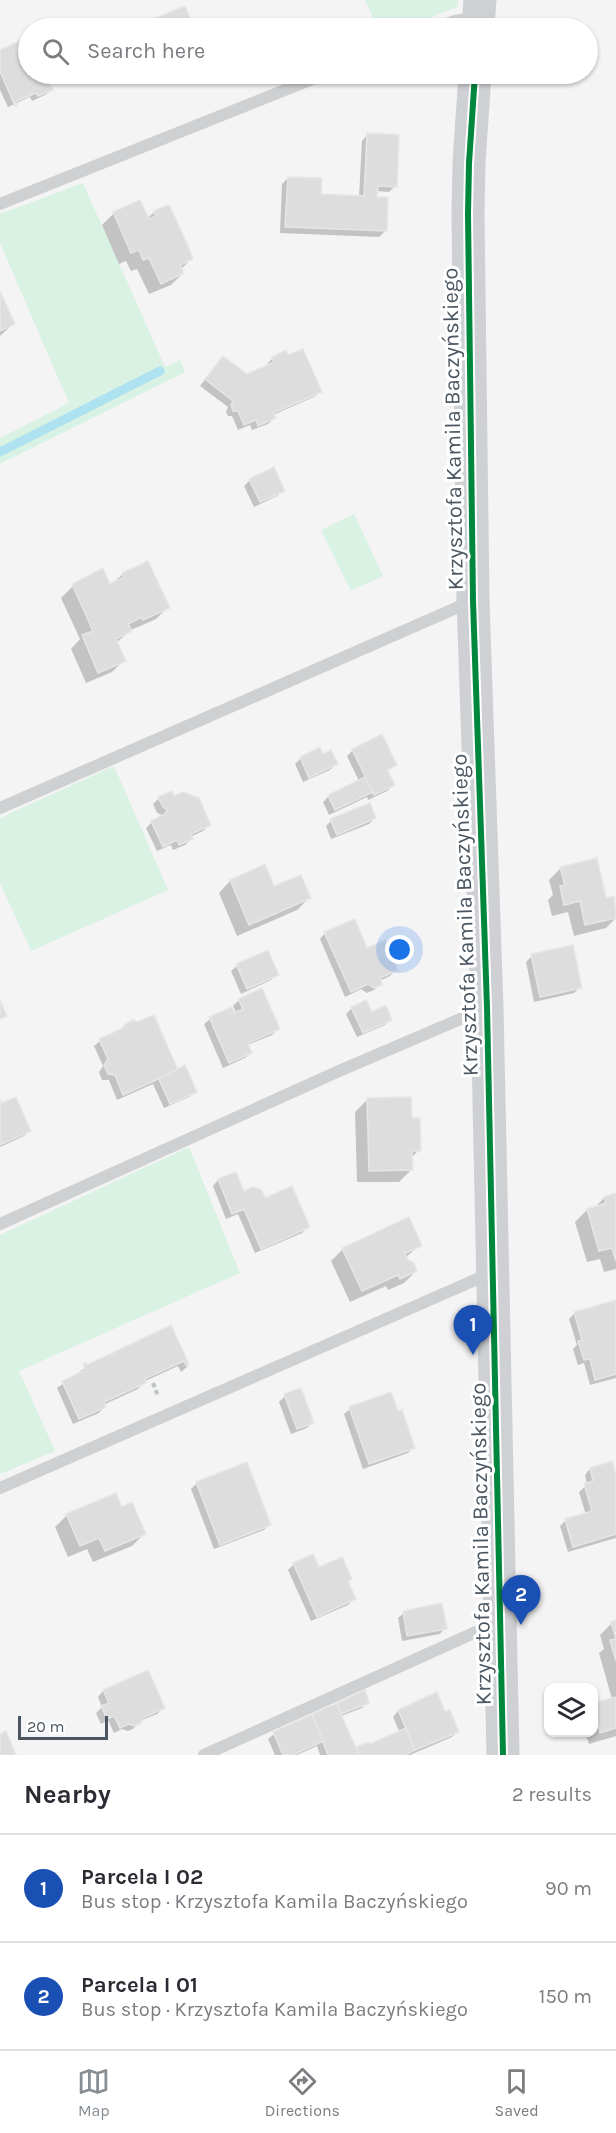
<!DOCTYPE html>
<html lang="en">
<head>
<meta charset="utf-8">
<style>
	:root { --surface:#fff; --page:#f7f7f7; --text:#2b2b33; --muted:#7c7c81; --line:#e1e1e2; --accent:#868d94 }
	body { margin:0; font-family:Karla,sans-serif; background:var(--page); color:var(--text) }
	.controls { position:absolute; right:18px; bottom:18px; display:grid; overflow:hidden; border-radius:12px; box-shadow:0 2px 4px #0004 }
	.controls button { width:54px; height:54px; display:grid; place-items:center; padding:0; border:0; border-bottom:2px solid var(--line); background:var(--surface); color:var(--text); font:30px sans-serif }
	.scale { position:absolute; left:18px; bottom:15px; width:90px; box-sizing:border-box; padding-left:6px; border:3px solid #4a5661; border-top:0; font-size:16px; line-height:21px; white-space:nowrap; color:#4a5661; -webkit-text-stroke:4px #fff; paint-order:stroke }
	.you { position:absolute; left:400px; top:950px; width:21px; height:21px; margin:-15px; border:4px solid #fff; border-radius:50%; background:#1a73e8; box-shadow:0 0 0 9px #1a73e833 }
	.badge { display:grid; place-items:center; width:39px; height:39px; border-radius:50%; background:var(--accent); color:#fff; font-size:20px; font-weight:700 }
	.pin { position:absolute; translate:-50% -50px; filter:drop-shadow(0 2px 3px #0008) }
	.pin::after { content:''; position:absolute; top:32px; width:21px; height:18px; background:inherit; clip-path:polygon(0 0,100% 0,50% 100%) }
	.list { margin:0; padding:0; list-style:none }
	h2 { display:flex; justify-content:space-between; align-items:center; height:78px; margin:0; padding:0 24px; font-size:26px }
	h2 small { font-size:20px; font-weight:400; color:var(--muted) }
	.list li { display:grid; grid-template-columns:39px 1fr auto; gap:18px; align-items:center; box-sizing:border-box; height:108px; padding:0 24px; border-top:2px solid var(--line) }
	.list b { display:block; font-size:22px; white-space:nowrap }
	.list p { margin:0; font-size:20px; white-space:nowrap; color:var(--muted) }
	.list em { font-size:20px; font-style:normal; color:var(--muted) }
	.icon { flex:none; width:33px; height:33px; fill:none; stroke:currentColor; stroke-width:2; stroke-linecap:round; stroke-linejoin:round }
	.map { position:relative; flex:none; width:616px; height:1755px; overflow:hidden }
	.search { position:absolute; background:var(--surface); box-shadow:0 2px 4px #0004; left:18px; right:18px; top:18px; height:66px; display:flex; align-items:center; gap:15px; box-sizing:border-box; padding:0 21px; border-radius:33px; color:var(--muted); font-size:22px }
	.sheet { height:294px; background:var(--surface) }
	nav { display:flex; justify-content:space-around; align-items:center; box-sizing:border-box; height:84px; border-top:2px solid var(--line); background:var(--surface); font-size:16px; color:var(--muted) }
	nav a { display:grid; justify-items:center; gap:3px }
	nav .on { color:var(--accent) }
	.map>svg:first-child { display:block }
	.green { fill:#d9f2e3 }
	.shadow { fill:#0003 }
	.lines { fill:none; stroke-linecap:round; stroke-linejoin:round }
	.stream { stroke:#aee2f0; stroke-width:9 }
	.building { fill:#ddddde; stroke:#e5e6e7; stroke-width:1.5 }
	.path { stroke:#bcc7c4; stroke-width:4; stroke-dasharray:4.5 3; stroke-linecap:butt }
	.lane { stroke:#ced0d2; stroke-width:12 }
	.secondary { stroke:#ced0d4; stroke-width:33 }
	.cycleway-casing { stroke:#fff; stroke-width:10 }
	.cycleway { stroke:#00873e; stroke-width:6 }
	.labels { text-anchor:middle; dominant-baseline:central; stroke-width:6; stroke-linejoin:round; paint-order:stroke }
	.street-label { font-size:22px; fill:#4a5661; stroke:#fff }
</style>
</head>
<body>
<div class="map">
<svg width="616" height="1755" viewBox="0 0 616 1755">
	<rect width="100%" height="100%" fill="#f4f4f4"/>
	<g class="green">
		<path d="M365 0H458V6L407 28H378Z"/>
		<path d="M83 183 165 367 180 360 185 372 0 464V438L69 403 0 243V214Z"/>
		<path d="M354 514 383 576 351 591 321 530Z"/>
		<path d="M114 766 168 890 31 951 0 883V818Z"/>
		<path d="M189 1147 240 1273 19 1371 55 1451 0 1474V1235Z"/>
	</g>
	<g class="shadow">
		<path d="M184 8 192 28H135Z"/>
		<path d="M28 39V74H55L56 76 48 83 51 90 45 95 32 101 30 97 8 107 0 90V51Z"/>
		<path d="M367 135 395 186 389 192 376 191V198L385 231 379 237 280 233 282 184 288 178 319 195 359 197 362 141Z"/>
		<path d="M154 212 191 259 181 269 183 273 171 285 149 294 137 269 131 271 126 261 119 264 102 225 114 213 147 219Z"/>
		<path d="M0 294 13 324 0 336Z"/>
		<path d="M288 357 320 392 314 397 273 415 274 418 268 424 252 430 250 425 238 430 232 416H228L226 412 228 407 200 386 218 363 247 376 268 366 267 364 273 358Z"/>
		<path d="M250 480 283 491 277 496 254 507 244 486Z"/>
		<path d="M102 570 109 586 123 574 168 607 156 619 131 630 116 643 124 660 112 672 86 683 71 649 80 639 61 598 73 586Z"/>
		<path d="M319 749 323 756 336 764 330 770 303 782 295 764 301 758Z"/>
		<path d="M353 750 396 765 386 772 393 785 387 791 368 800 367 797 329 815 323 802 329 796 359 781 347 756Z"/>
		<path d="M174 797 209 825 203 831 190 837 191 839 185 845 173 850 171 845 157 851 146 828 152 822 161 818 162 815 157 813 153 804 159 798Z"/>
		<path d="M375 818 369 824 331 839 326 826 331 821Z"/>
		<path d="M264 866 274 888 309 898 297 910 237 936 219 893 230 881Z"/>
		<path d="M561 868 605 900 613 898 616 918 606 928 574 936 568 912 552 916 548 900 553 895 549 880Z"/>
		<path d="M325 933 367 950 396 970 390 976 379 981 380 984 374 990 367 993 361 989 345 997 320 939Z"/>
		<path d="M532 956 580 987 574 993 534 1002 526 962Z"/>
		<path d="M237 966 277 974 271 980 241 994 231 971Z"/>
		<path d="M239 1000 278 1029 272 1035 247 1045 251 1053 245 1058 223 1068 204 1024 210 1019 237 1014 233 1006Z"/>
		<path d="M352 1008 390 1019 385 1025 357 1037 346 1014Z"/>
		<path d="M125 1025 195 1091 189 1097 164 1108 153 1084 117 1100 109 1080H102L99 1072 103 1066 94 1046 100 1041 119 1031Z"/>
		<path d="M367 1100 410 1119 419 1150 411 1158V1170L399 1182H357L355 1112Z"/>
		<path d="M0 1103 30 1130 24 1136 0 1147Z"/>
		<path d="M235 1174 243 1193 264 1200 308 1227 302 1233 255 1253 238 1214 226 1219 213 1186 218 1180Z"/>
		<path d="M616 1195V1269L604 1272 600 1259 587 1262 575 1222 587 1210 594 1208 604 1198Z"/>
		<path d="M420 1245 405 1258 416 1271 404 1283 388 1290 386 1286 350 1302 331 1261 343 1249Z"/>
		<path d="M616 1302V1378L590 1385 584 1363 578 1365 573 1349 577 1345 569 1319 575 1313Z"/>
		<path d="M170 1327 188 1366 181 1372 178 1366 143 1382 138 1389 103 1405 104 1407 99 1413 73 1424 57 1388 85 1368Z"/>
		<path d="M390 1394 414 1447 408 1453 363 1469 344 1414 350 1409Z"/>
		<path d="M285 1396 313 1422 307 1428 291 1434 279 1402Z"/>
		<path d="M590 1469 616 1477V1538L568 1552 560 1526 566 1520 586 1515 579 1492 587 1485 585 1475Z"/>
		<path d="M197 1483 269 1525 264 1530 214 1549 191 1489Z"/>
		<path d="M121 1509 144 1534 132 1546 93 1562 87 1549 68 1557 55 1527 67 1515Z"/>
		<path d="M294 1564 319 1569 346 1582 354 1599 348 1605 311 1621 288 1570Z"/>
		<path d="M404 1613 445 1628 440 1634 402 1641 398 1618Z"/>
		<path d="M616 1622V1736L589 1744 585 1732H594V1705L612 1699 599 1653 604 1649 600 1635 612 1623Z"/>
		<path d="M147 1672 163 1708 157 1714 140 1721 133 1729 128 1731 122 1729 114 1733 108 1720 101 1724 96 1713 102 1707 98 1697 103 1691Z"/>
		<path d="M364 1692 367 1702 362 1708 341 1716 355 1749 368 1744 369 1746 400 1733 393 1717 398 1711 445 1714 458 1731 452 1737 410 1755H320L317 1746 297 1755H275L268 1739 274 1734Z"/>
	</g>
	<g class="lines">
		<path class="stream" d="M0 452 160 371"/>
	</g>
	<g class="building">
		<path d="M185 6 194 28H131Z"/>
		<path d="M28 37V74H56L58 76 49 81 53 90 38 96 36 93 15 102 17 106H15L0 71V50Z"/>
		<path d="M367 133 399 135 397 187 378 186 377 197H388L387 231 285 227 288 177 322 178 321 194 364 196Z"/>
		<path d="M140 200 149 219 156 216 153 211 169 205 186 241 193 259 180 265 184 273 161 284 149 258 143 260 139 250 131 253 113 212Z"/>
		<path d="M0 291 15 324 0 331Z"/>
		<path d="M303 349 322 392 273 413 276 418 258 426 256 420 244 425 238 411H233L231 405 233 401 205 379 223 356 247 374 274 362 272 357 286 350 288 355Z"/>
		<path d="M274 467 285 491 260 502 249 479Z"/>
		<path d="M148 561 170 608 143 620 142 617 128 624 132 631 116 639 126 661 98 673 82 635 93 631 72 584 103 568 110 584 124 577 122 573Z"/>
		<path d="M382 734 397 765 387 770 395 785 374 795 352 749Z"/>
		<path d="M320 747 323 754 331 750 338 764 309 778 300 757Z"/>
		<path d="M365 777 373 792 335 810 328 795Z"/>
		<path d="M172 791 174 796 183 792 199 798 211 825 191 834 193 839 179 845 177 840 163 847 151 821 165 814 167 809 163 807 158 797Z"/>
		<path d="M370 803 376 818 337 835 330 819Z"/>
		<path d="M597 858 606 898 614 896 616 918 585 925 580 901 564 905 560 886 565 885 560 867Z"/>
		<path d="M265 864 274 886 301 875 311 898 249 925 230 880Z"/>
		<path d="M355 919 367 948 385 940 398 970 380 978 382 985 374 988 368 984 351 992 324 932Z"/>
		<path d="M573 945 582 988 540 997 531 954Z"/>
		<path d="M268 950 279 975 247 989 236 964Z"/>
		<path d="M262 988 280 1029 248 1043 252 1053 229 1063 209 1017 232 1007 234 1013 243 1009 238 999Z"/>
		<path d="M0 1000 7 1016 0 1019Z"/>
		<path d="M366 1000 372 1012 386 1005 392 1020 363 1033 351 1007Z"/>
		<path d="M154 1015 178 1070 123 1095 115 1075 108 1074 104 1065 108 1059 99 1039 123 1028 125 1024 133 1020 137 1022Z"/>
		<path d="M185 1065 197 1092 170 1104 159 1079Z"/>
		<path d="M16 1097 31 1131 0 1145V1099L2 1103Z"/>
		<path d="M411 1097 412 1118H420L421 1151H412L413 1170 369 1171 367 1098Z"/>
		<path d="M236 1172 244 1191 253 1187 262 1190 265 1198 292 1186 310 1227 261 1249 244 1209 232 1214 218 1179Z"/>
		<path d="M616 1193V1261L612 1248 599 1251 587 1209 606 1203 604 1197Z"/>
		<path d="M409 1217 422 1246 405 1253 408 1260 414 1263 417 1271 400 1279 398 1275 362 1291 342 1248Z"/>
		<path d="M616 1300V1374L595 1380 590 1359 584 1360 578 1341 582 1340 574 1312Z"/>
		<path d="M171 1325 189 1364 186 1365 184 1361 144 1379 146 1383 104 1402 106 1407 79 1419 62 1381 86 1370 83 1364 86 1363 87 1365Z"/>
		<path d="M301 1388 314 1423 297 1429 284 1394Z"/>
		<path d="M391 1392 398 1411 402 1409 415 1448 369 1464 349 1407Z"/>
		<path d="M612 1461 616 1475V1534L573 1547 565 1519 592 1511 584 1484 593 1481 590 1468Z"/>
		<path d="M247 1462 271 1525 220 1545 196 1482Z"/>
		<path d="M116 1493 122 1507 132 1502 146 1534 105 1551 99 1538 80 1546 66 1514Z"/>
		<path d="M313 1554 319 1567 342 1557 352 1579 348 1581 356 1599 317 1617 293 1563Z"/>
		<path d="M442 1603 447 1629 407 1636 403 1611Z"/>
		<path d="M616 1620V1661L610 1640 616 1639 611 1622Z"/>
		<path d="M148 1670 165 1708 143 1718 140 1724 134 1726 129 1724 120 1728 114 1716 107 1719 101 1706 109 1703 103 1690Z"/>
		<path d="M365 1690 369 1703 341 1714 337 1703Z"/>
		<path d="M437 1692 445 1712 450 1710 459 1732 415 1750 398 1710Z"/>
		<path d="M616 1697V1728L600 1733 594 1703Z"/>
		<path d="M337 1703 341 1714 359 1755H328L312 1714Z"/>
		<path d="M312 1714 323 1741 293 1755H283L273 1732Z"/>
		<path d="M406 1728 415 1750 405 1755H359L356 1747 369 1742 370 1744Z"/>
		<path d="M6 1731 16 1755H0V1734Z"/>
	</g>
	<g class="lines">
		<path class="path" d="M153 1383 158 1396"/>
		<g class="lane">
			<path d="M436 28 455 21 477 17"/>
			<path d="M0 204 325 74"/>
			<path d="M0 808 472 601"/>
			<path d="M0 1224 339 1071 486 1008"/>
			<path d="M0 1488 491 1273"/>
			<path d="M204 1755 498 1622"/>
		</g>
		<g class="secondary">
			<path d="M478 28 480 0"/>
			<path d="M475 74 469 163 468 214 473 601 487 1007 503 1755"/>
		</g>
		<g class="cycleway-casing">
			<path id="cycleway" d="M475 74 469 163 468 214 473 601 487 1007 503 1755"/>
		</g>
		<use href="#cycleway" class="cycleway"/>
	</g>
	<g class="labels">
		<g class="street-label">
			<text transform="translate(453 429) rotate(-91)">Krzysztofa Kamila Baczyńskiego</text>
			<text transform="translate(465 915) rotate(-92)">Krzysztofa Kamila Baczyńskiego</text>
			<text transform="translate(481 1544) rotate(-91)">Krzysztofa Kamila Baczyńskiego</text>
		</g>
	</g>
</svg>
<div class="controls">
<button><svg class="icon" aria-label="layers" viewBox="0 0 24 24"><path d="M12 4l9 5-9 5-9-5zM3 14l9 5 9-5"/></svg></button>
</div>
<div class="scale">20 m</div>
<div class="you"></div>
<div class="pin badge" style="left:473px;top:1355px;background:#1a4fb4">1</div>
<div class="pin badge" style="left:521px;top:1625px;background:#1a4fb4">2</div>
<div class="search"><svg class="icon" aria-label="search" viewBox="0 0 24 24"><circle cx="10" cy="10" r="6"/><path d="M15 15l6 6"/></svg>Search here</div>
</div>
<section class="sheet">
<h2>Nearby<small>2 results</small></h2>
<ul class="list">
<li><span class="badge" style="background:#1a4fb4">1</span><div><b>Parcela I 02</b><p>Bus stop · Krzysztofa Kamila Baczyńskiego</p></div><em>90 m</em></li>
<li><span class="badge" style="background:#1a4fb4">2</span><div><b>Parcela I 01</b><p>Bus stop · Krzysztofa Kamila Baczyńskiego</p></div><em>150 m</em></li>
</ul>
</section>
<nav>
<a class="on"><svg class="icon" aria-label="map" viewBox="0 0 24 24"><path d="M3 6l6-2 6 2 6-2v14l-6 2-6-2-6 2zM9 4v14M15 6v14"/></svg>Map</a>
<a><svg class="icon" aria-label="directions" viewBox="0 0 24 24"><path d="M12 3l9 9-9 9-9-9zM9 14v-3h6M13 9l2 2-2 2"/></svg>Directions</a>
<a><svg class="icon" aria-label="saved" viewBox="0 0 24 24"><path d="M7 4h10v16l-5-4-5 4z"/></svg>Saved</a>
</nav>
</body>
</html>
